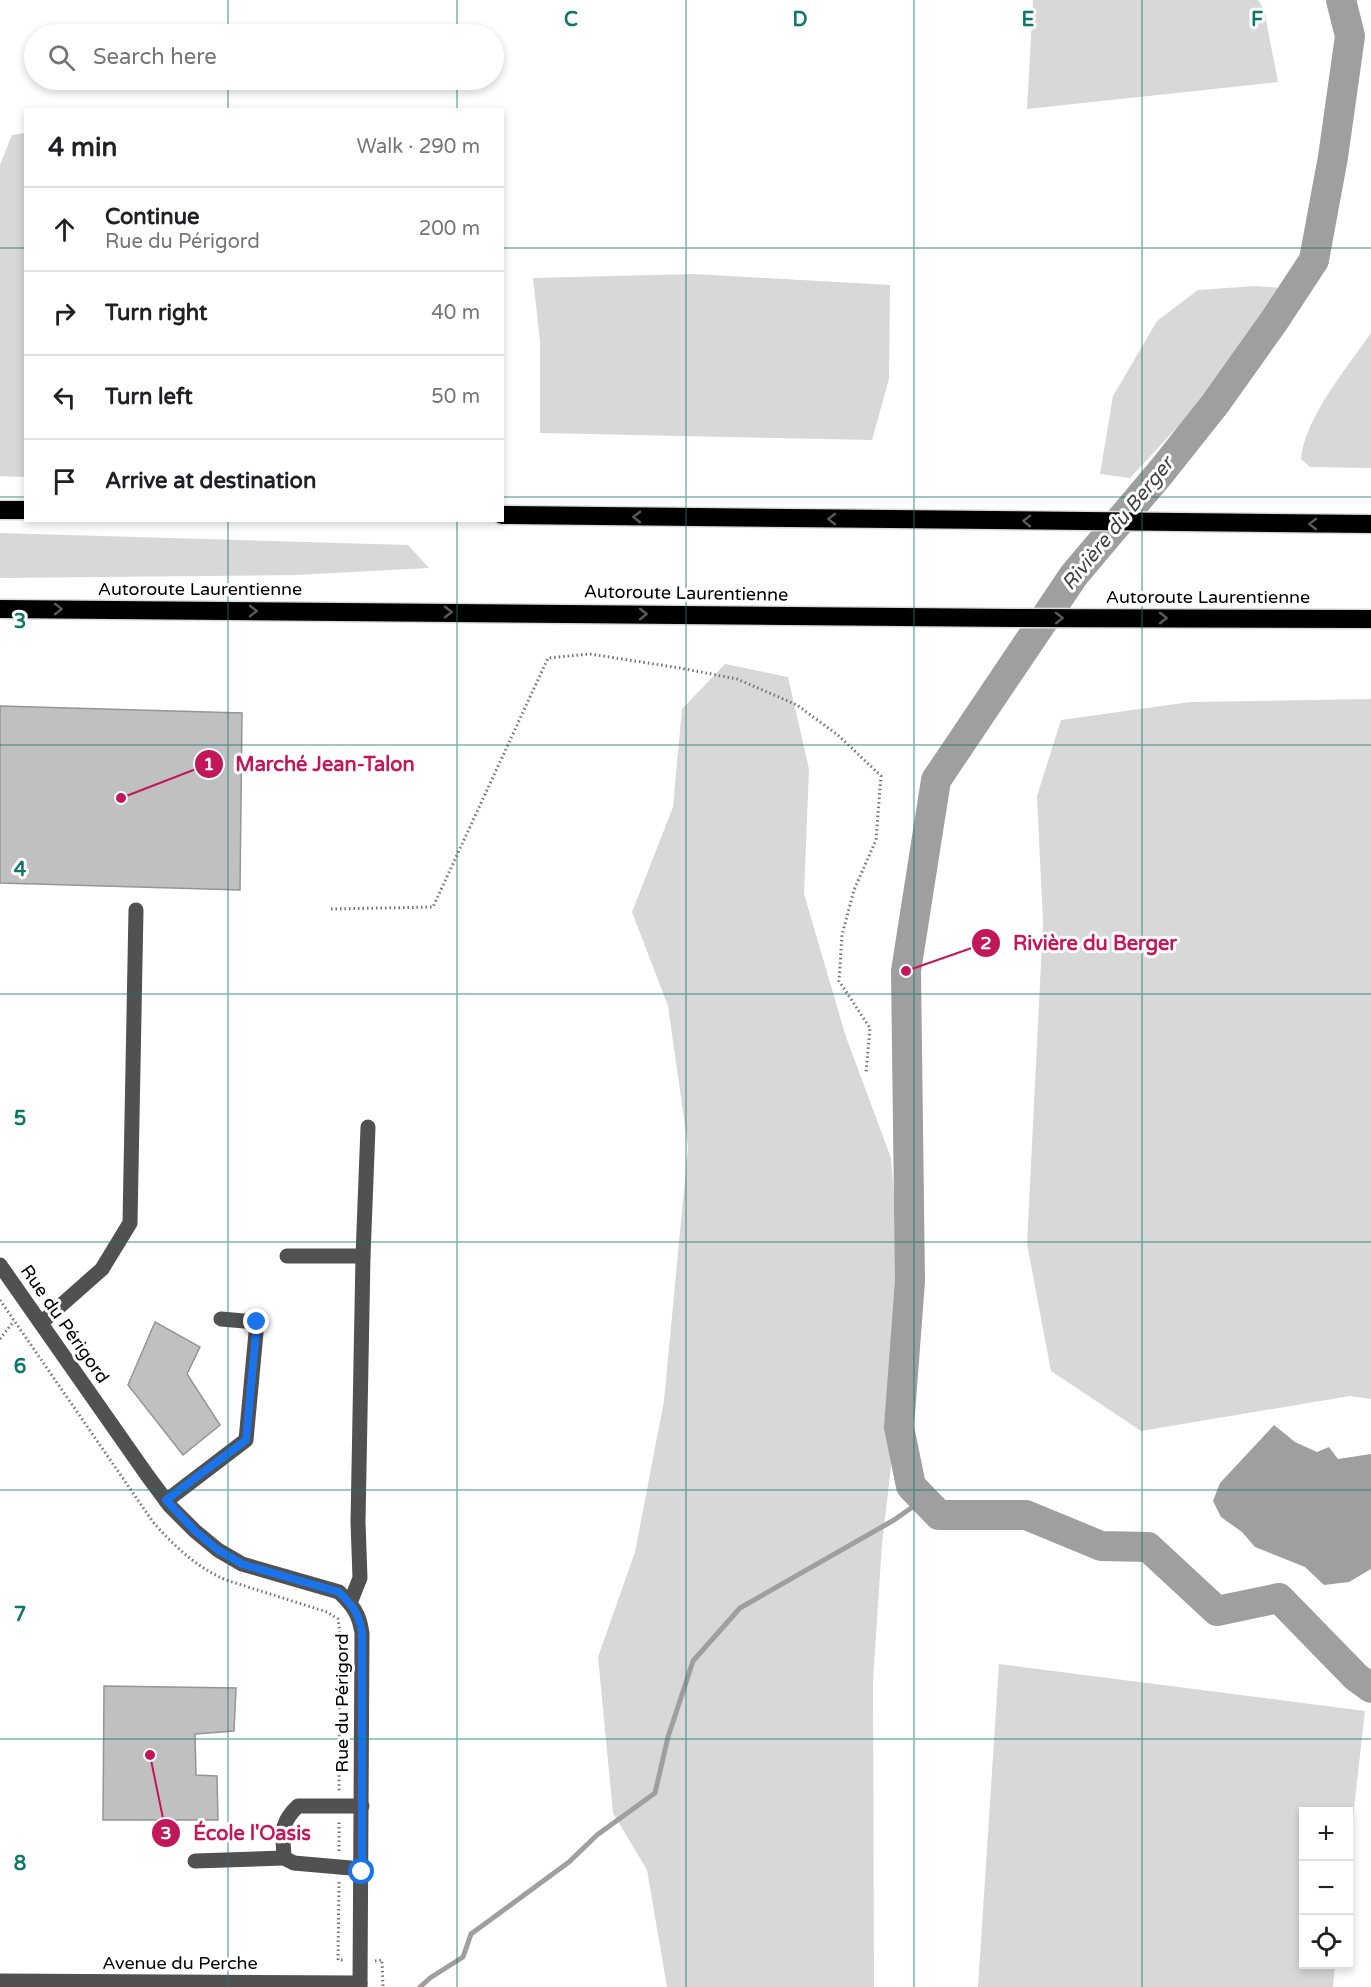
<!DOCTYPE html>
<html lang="en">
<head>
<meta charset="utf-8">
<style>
	:root { --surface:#fff; --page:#f6f6f6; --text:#202124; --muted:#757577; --line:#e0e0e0 }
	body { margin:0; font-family:"Varela Round",sans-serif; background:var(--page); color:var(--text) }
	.controls { position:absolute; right:18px; bottom:18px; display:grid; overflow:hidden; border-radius:0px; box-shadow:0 3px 9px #0003 }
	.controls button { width:54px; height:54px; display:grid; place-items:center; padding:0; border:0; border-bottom:2px solid var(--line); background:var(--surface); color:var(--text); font:30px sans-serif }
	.stop { position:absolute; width:18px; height:18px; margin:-14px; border:4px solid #1a73e8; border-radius:50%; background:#fff }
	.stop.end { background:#1a73e8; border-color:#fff; box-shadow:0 2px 6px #0008 }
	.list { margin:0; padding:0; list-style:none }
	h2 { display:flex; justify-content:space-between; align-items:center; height:78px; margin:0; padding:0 24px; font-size:26px }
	h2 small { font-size:20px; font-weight:400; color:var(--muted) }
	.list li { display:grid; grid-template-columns:39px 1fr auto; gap:18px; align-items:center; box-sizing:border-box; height:84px; padding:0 24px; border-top:2px solid var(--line) }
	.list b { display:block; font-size:22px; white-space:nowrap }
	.list p { margin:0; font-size:20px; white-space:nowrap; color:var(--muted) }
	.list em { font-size:20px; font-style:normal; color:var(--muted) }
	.icon { flex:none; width:33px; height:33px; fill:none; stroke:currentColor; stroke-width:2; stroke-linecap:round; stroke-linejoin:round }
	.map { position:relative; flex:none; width:1371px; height:1987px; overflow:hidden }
	.search { position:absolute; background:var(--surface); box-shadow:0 3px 9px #0003; left:24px; top:24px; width:480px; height:66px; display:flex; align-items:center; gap:15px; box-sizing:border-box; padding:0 21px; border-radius:33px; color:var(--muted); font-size:22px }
	.panel { position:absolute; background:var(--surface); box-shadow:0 3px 9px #0003; left:24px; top:108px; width:480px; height:414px; border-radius:0px }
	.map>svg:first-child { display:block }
	.green { fill:#d8d8d8 }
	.water { fill:#9f9f9f }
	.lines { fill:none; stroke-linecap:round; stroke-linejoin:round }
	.stream { stroke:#9f9f9f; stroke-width:5 }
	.river { stroke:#9f9f9f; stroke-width:30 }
	.building { fill:#c0c0c0; stroke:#959595; stroke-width:1.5 }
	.highway-casing { stroke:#dbdbdb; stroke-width:21 }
	.path { stroke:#737373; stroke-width:3; stroke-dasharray:1.5 3; stroke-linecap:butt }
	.minor { stroke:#515151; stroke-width:15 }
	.highway { stroke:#000; stroke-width:18 }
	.oneway { stroke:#595959 }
	.route { stroke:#1a73e8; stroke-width:8 }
	.grid { fill:none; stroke:#0f766e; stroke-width:1.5; stroke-opacity:0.55 }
	.labels { text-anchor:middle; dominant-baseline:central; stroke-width:6; stroke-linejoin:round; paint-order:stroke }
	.street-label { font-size:18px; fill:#000; stroke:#fff }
	.water-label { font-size:20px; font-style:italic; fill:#404040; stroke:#fff }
	.grid-label { font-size:20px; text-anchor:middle; font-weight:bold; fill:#0f766e; stroke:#fff; stroke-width:6; stroke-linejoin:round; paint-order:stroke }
	.leader { fill:none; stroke:#c2185b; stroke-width:2 }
	.callout-dot { fill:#c2185b; stroke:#fff; stroke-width:2 }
	.mark-label { font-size:18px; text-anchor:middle; font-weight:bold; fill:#fff }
	.callout-label { font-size:20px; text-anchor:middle; font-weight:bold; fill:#c2185b; stroke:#fff; stroke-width:6; stroke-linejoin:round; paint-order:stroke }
</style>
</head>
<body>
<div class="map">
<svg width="1371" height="1987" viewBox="0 0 1371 1987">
	<rect width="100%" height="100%" fill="#fff"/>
	<g class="green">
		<path d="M1033 0H1258L1264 10 1278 82 1027 109Z"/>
		<path d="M25 133V477L0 476V165L12 135Z"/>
		<path d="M695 274 890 285 889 379 872 440 540 433V341L533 278Z"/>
		<path d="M1255 286 1282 288 1211 391 1130 478 1100 474 1113 396 1157 321 1198 290Z"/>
		<path d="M1371 333V468L1310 467 1301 459C1305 417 1347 368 1371 333Z"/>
		<path d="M0 533 408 545 429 568 295 575 0 578Z"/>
		<path d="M725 664 788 677 809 769 804 894 846 1037 891 1158 906 1338 882 1544 873 1681 874 1987H667L647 1870 613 1813 598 1657 635 1552 664 1401 688 1147 668 1006 632 912 673 807 682 709Z"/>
		<path d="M1371 699V1399L1350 1396 1141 1431 1051 1371 1027 1244 1043 923 1037 796 1061 720 1190 702Z"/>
		<path d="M999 1664 1365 1711 1349 1853 1348 1812H1304V1964L1335 1965 1333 1987H978Z"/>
	</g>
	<path class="water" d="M1274 1425 1295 1442 1317 1452 1329 1447 1338 1459 1371 1454V1569L1349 1582 1324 1585 1305 1567 1255 1547 1242 1532 1221 1517 1213 1501 1220 1483Z"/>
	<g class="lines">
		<path class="stream" d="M420 1987 430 1978 463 1957 471 1934 569 1862 597 1835 655 1793 668 1737 693 1661 740 1608 894 1520 924 1499"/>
		<path class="river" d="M1341 0 1350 36 1333 157 1314 260 1274 321 1215 404 1161 472 1074 575 936 780 906 971 910 1281 899 1427 911 1486 939 1515H1026L1101 1546 1148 1547 1217 1611 1279 1598 1356 1677 1371 1688"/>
	</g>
	<g class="building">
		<path d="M0 706 242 713 240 890 0 883Z"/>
		<path d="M155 1322 200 1347 187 1374 220 1425 183 1455 128 1385Z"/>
		<path d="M104 1686 236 1688 234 1731 195 1734 196 1775 217 1776 218 1820H103Z"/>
	</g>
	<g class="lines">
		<g class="highway-casing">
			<g id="highway">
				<path d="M0 510H26"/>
				<path d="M502 515 1371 524"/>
				<path d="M0 609 1014 618 1371 619"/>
			</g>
		</g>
		<g class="path">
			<path d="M331 909 433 907 548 658 590 654 680 668 737 679 797 705 839 736 881 776 876 840 854 890 842 935 839 981 870 1028 866 1073"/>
			<path d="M0 1300 153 1522C174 1546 196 1567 226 1580L327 1612 338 1619 340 1634 339 1791"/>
			<path d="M0 1339 14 1321"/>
			<path d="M339 1851V1822"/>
			<path d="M339 1882 338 1960H344"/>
			<path d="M375 1961 382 1960 383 1987"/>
		</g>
		<g class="minor">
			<path d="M287 1256H363"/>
			<path d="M0 1265 147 1475 170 1506 195 1531 218 1550 242 1564 339 1592C353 1606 359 1613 362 1633L360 1987"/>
			<path d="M41 1323 102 1269 130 1223 136 910"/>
			<path d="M166 1501 246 1440 257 1322 221 1319"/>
			<path d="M350 1603 360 1578 358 1522 363 1256 368 1127"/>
			<path d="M195 1861 284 1858"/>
			<path d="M362 1869 294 1863 284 1858C283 1834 279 1824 298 1806H362"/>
			<path d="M0 1981 360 1983"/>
		</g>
		<use href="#highway" class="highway"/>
	</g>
	<defs><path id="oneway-chevron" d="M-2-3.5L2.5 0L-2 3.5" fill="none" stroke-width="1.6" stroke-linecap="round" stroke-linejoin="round" transform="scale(1.5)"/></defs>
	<g class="oneway">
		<use href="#oneway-chevron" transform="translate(637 517) rotate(-179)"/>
		<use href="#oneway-chevron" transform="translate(832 519) rotate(-179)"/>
		<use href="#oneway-chevron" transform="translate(1027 521) rotate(-179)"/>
		<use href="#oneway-chevron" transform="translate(1313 524) rotate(-179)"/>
		<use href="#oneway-chevron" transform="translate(58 609)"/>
		<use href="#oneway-chevron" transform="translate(253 611)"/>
		<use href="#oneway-chevron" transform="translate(448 612)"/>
		<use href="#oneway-chevron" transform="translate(643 614)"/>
		<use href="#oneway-chevron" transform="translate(1059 618) rotate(-1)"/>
		<use href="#oneway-chevron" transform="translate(1163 618)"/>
	</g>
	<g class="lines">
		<path class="route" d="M257 1322 246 1440 166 1500 195 1531 218 1550 242 1564 339 1592C353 1606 359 1613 362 1633V1872"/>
	</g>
	<path class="grid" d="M228 0V34M457 0V34M686 0V1987M914 0V1987M1142 0V1987M228 80V110M457 80V110M0 248H26M502 248H1371M0 497H26M502 497H1371M228 520V1987M457 520V1987M0 745H1371M0 994H1371M0 1242H1371M0 1490H1371M0 1739H1371"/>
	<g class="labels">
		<g class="street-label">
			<text x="200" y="589">Autoroute Laurentienne</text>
			<text transform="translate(686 593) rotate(1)">Autoroute Laurentienne</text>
			<text x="1208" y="597">Autoroute Laurentienne</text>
			<text transform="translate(65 1324) rotate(55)">Rue du Périgord</text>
			<text transform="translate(342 1703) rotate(-90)">Rue du Périgord</text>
			<text x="180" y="1963">Avenue du Perche</text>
		</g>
		<g class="water-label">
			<text transform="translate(1118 524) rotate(-51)">Rivière du Berger</text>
		</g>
	</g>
	<g class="grid-label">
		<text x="571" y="26">C</text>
		<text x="800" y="26">D</text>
		<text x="1028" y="26">E</text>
		<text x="1257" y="26">F</text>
		<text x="20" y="628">3</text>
		<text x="20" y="876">4</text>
		<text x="20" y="1125">5</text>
		<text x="20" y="1373">6</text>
		<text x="20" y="1621">7</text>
		<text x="20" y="1870">8</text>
	</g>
	<path class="leader" d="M121 798L209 764M906 971L986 943M150 1755L166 1833"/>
	<g class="callout-dot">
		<circle cx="121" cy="798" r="6"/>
		<circle cx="906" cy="971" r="6"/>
		<circle cx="150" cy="1755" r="6"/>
		<circle cx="209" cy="764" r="15"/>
		<circle cx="986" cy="943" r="15"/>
		<circle cx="166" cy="1833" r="15"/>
	</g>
	<g class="mark-label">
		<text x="209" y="770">1</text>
		<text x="986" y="949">2</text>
		<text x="166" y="1839">3</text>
	</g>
	<g class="callout-label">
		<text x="325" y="771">Marché Jean-Talon</text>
		<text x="1095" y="950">Rivière du Berger</text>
		<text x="252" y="1840">École l'Oasis</text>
	</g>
</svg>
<div class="controls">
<button>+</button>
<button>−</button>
<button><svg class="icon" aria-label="locate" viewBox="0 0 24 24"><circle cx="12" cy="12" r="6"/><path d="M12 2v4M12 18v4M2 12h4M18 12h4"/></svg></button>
</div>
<div class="stop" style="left:362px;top:1872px"></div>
<div class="stop end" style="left:257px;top:1322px"></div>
<div class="search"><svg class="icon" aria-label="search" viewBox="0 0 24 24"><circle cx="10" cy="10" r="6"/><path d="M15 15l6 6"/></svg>Search here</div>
<section class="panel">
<h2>4 min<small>Walk · 290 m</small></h2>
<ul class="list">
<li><svg class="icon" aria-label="ahead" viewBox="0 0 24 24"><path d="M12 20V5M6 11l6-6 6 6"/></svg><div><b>Continue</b><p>Rue du Périgord</p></div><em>200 m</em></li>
<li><svg class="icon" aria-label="right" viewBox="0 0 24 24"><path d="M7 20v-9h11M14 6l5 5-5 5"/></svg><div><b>Turn right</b></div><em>40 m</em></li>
<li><svg class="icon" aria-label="left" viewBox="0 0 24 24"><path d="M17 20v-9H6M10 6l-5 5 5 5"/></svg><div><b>Turn left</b></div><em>50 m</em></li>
<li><svg class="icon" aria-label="arrive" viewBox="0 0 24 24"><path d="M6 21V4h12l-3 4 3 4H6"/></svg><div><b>Arrive at destination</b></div></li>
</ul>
</section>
</div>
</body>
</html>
